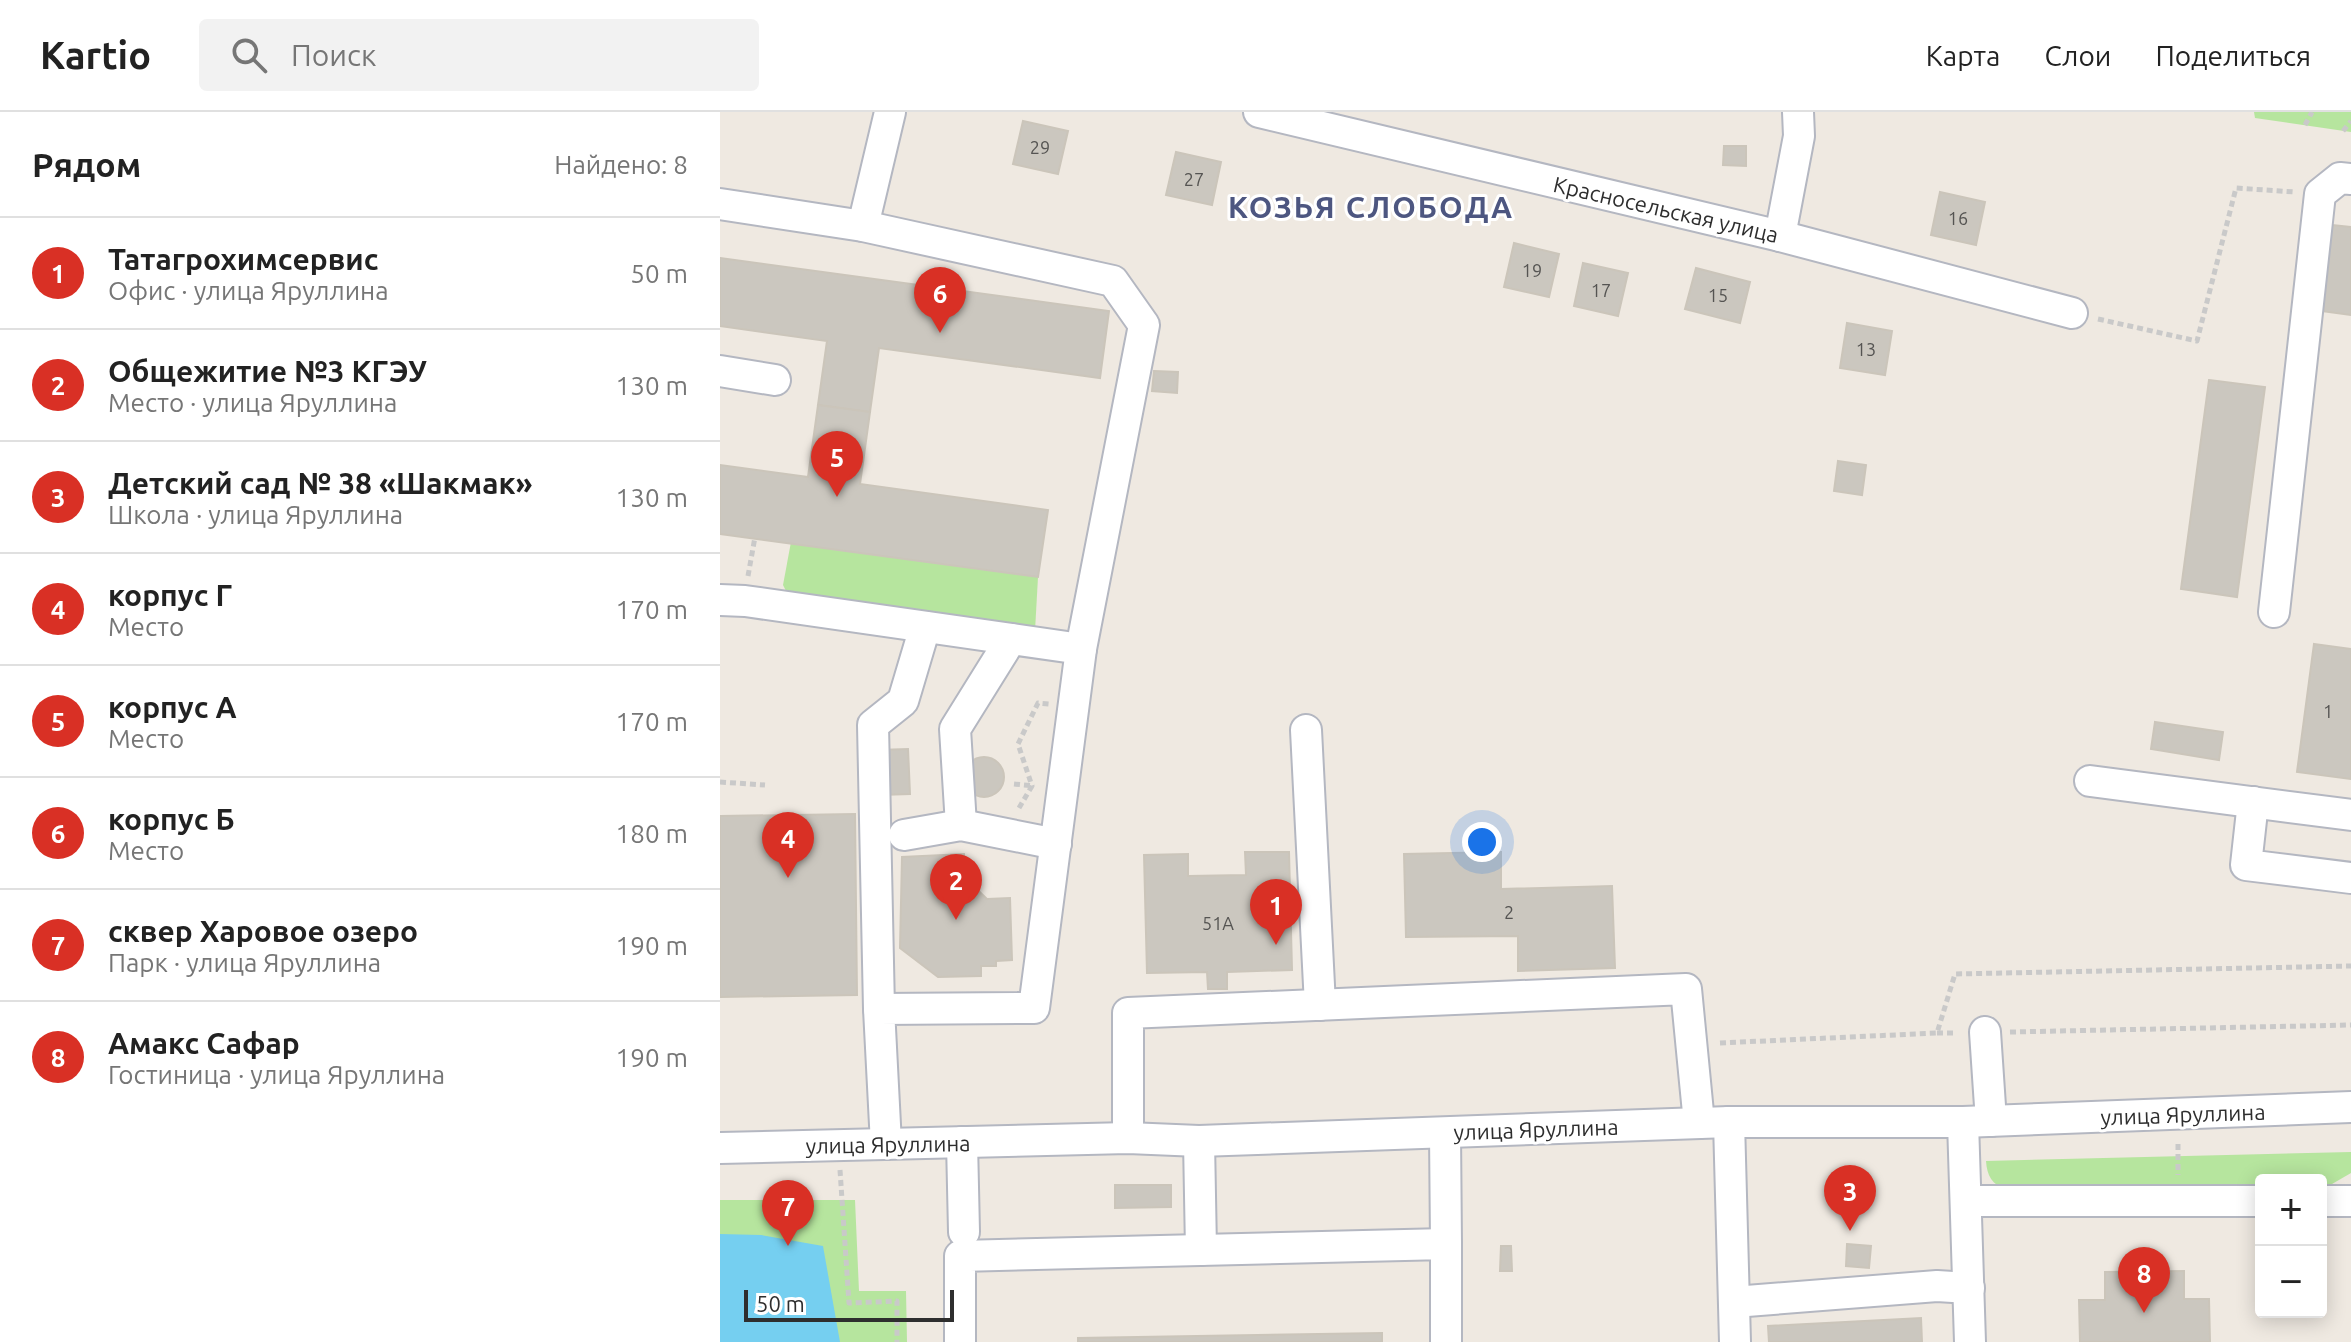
<!DOCTYPE html>
<html lang="ru">
<head>
<meta charset="utf-8">
<style>
	:root { --surface:#fff; --page:#f2f2f2; --text:#222; --muted:#767676; --line:#e0e0e0; --accent:#d93025 }
	body { margin:0; font-family:Ubuntu,sans-serif; background:var(--page); color:var(--text) }
	.controls { position:absolute; right:24px; bottom:24px; display:grid; overflow:hidden; border-radius:8px; box-shadow:0 4px 20px #0003 }
	.controls button { width:72px; height:72px; display:grid; place-items:center; padding:0; border:0; border-bottom:2px solid var(--line); background:var(--surface); color:var(--text); font:40px sans-serif }
	.scale { position:absolute; left:24px; bottom:20px; width:210px; box-sizing:border-box; padding-left:8px; border:4px solid #2e2e2e; border-top:0; font-size:22px; line-height:28px; white-space:nowrap; color:#2e2e2e; -webkit-text-stroke:6px #fff; paint-order:stroke }
	.you { position:absolute; left:762px; top:730px; width:28px; height:28px; margin:-20px; border:6px solid #fff; border-radius:50%; background:#1a73e8; box-shadow:0 0 0 12px #1a73e833 }
	.badge { display:grid; place-items:center; width:52px; height:52px; border-radius:50%; background:var(--accent); color:#fff; font-size:26px; font-weight:700 }
	.pin { position:absolute; translate:-50% -66px; filter:drop-shadow(0 2px 4px #0008) }
	.pin::after { content:''; position:absolute; top:42px; width:28px; height:24px; background:inherit; clip-path:polygon(0 0,100% 0,50% 100%) }
	.list { margin:0; padding:0; list-style:none }
	h2 { display:flex; justify-content:space-between; align-items:center; height:104px; margin:0; padding:0 32px; font-size:34px }
	h2 small { font-size:26px; font-weight:400; color:var(--muted) }
	.list li { display:grid; grid-template-columns:52px 1fr auto; gap:24px; align-items:center; box-sizing:border-box; height:112px; padding:0 32px; border-top:2px solid var(--line) }
	.list b { display:block; font-size:30px; white-space:nowrap }
	.list p { margin:0; font-size:26px; white-space:nowrap; color:var(--muted) }
	.list em { font-size:26px; font-style:normal; color:var(--muted) }
	.icon { flex:none; width:44px; height:44px; fill:none; stroke:currentColor; stroke-width:2; stroke-linecap:round; stroke-linejoin:round }
	.map { position:relative; flex:none; width:1631px; height:1230px; overflow:hidden }
	header { display:flex; align-items:center; gap:48px; box-sizing:border-box; height:112px; padding:0 40px; background:var(--surface); border-bottom:2px solid var(--line) }
	header strong { font-size:38px }
	nav { display:flex; gap:44px; margin-inline-start:auto; font-size:28px }
	.search { width:560px; height:72px; background:var(--page); display:flex; align-items:center; gap:20px; box-sizing:border-box; padding:0 28px; border-radius:8px; color:var(--muted); font-size:30px }
	main { display:flex }
	aside { flex:1; background:var(--surface) }
	.map>svg:first-child { display:block }
	.green { fill:#b6e59e }
	.water { fill:#75cff0 }
	.building { fill:#cbc7bf; stroke:#cbc5ba; stroke-width:2 }
	.lines { fill:none; stroke-linecap:round; stroke-linejoin:round }
	.minor-casing { stroke:#b4b7c1; stroke-width:34 }
	.path { stroke:#c9c9c9; stroke-width:5; stroke-dasharray:6 4; stroke-linecap:butt }
	.minor { stroke:#fff; stroke-width:30 }
	.labels { text-anchor:middle; dominant-baseline:central; stroke-width:6; stroke-linejoin:round; paint-order:stroke }
	.number-label { font-size:18px; fill:#555452 }
	.street-label { font-size:22px; fill:#2e2e2e; stroke:#fff }
	.district-label { font-size:30px; font-weight:bold; letter-spacing:2px; fill:#4d5680; stroke:#fff }
</style>
</head>
<body>
<header>
<strong>Kartio</strong>
<div class="search"><svg class="icon" aria-label="search" viewBox="0 0 24 24"><circle cx="10" cy="10" r="6"/><path d="M15 15l6 6"/></svg>Поиск</div>
<nav><a>Карта</a><a>Слои</a><a>Поделиться</a></nav>
</header>
<main>
<aside>
<h2>Рядом<small>Найдено: 8</small></h2>
<ul class="list">
<li><span class="badge">1</span><div><b>Татагрохимсервис</b><p>Офис · улица Яруллина</p></div><em>50 m</em></li>
<li><span class="badge">2</span><div><b>Общежитие №3 КГЭУ</b><p>Место · улица Яруллина</p></div><em>130 m</em></li>
<li><span class="badge">3</span><div><b>Детский сад № 38 «Шакмак»</b><p>Школа · улица Яруллина</p></div><em>130 m</em></li>
<li><span class="badge">4</span><div><b>корпус Г</b><p>Место</p></div><em>170 m</em></li>
<li><span class="badge">5</span><div><b>корпус А</b><p>Место</p></div><em>170 m</em></li>
<li><span class="badge">6</span><div><b>корпус Б</b><p>Место</p></div><em>180 m</em></li>
<li><span class="badge">7</span><div><b>сквер Харовое озеро</b><p>Парк · улица Яруллина</p></div><em>190 m</em></li>
<li><span class="badge">8</span><div><b>Амакс Сафар</b><p>Гостиница · улица Яруллина</p></div><em>190 m</em></li>
</ul>
</aside>
<div class="map">
<svg width="1631" height="1230" viewBox="0 0 1631 1230">
	<rect width="100%" height="100%" fill="#efe9e1"/>
	<g class="green">
		<path d="M1534 0H1631V20L1535 6Z"/>
		<path d="M71 430 318 465 315 519 69 485 63 473Z"/>
		<path d="M1631 1040V1061L1612 1072H1601V1068H1541V1073L1286 1078C1272 1072 1267 1064 1266 1049Z"/>
		<path d="M0 1088H135L139 1179H186L187 1230H0Z"/>
	</g>
	<path class="water" d="M0 1122 41 1123 103 1134 120 1230H0Z"/>
	<g class="building">
		<path d="M303 9 348 19 338 62 293 52Z"/>
		<path d="M1004 34H1026V54L1003 53Z"/>
		<path d="M456 40 501 50 492 93 446 83Z"/>
		<path d="M1220 80 1265 90 1256 133 1211 123Z"/>
		<path d="M1612 113 1631 115V203L1601 199Z"/>
		<path d="M794 131 839 142 829 185 784 175Z"/>
		<path d="M0 146 389 199 380 266 159 236 150 300 98 293 107 229 0 214Z"/>
		<path d="M863 151 908 161 898 204 854 194Z"/>
		<path d="M976 156 1030 170 1020 211 965 197Z"/>
		<path d="M1127 211 1172 219 1165 263 1120 256Z"/>
		<path d="M434 259 458 260 457 281 432 279Z"/>
		<path d="M1489 268 1545 275 1517 485 1461 477Z"/>
		<path d="M98 293 150 300 140 372 328 398 318 465 0 422V353L88 365Z"/>
		<path d="M1118 349 1146 353 1142 383 1114 379Z"/>
		<path d="M1594 532 1631 537V667L1577 660Z"/>
		<path d="M1435 610 1503 620 1499 648 1431 637Z"/>
		<path d="M188 637 190 682 160 683 158 638Z"/>
		<circle cx="264" cy="665" r="20"/>
		<path d="M135 702 137 883 0 885V704Z"/>
		<path d="M525 740H569L572 858 507 860V877H488L487 860 427 861 424 743 468 742V764L526 763Z"/>
		<path d="M781 740V777L892 774 895 856 798 859V824L686 825 684 742Z"/>
		<path d="M244 742 245 766 267 787 290 786 292 848 276 849V854H261V864L218 865 180 836 182 745Z"/>
		<path d="M395 1073H451V1095L395 1096Z"/>
		<path d="M1127 1132 1151 1134 1149 1156 1126 1154Z"/>
		<path d="M781 1134H791L792 1159H780Z"/>
		<path d="M1464 1159V1187H1489L1490 1230H1360L1359 1188H1385V1160Z"/>
		<path d="M1201 1206 1202 1230H1049L1048 1214Z"/>
		<path d="M662 1221V1230H358V1226Z"/>
	</g>
	<g class="lines">
		<g class="minor-casing">
			<g id="minor">
				<path d="M539 0 1060 124 1352 201"/>
				<path d="M0 92 143 114 393 169 424 213 361 537"/>
				<path d="M143 114 170 0"/>
				<path d="M1060 124 1079 24 1078 0"/>
				<path d="M0 259 55 268"/>
				<path d="M0 488 25 489 361 537 314 896 159 897 166 1032"/>
				<path d="M1554 500 1600 82 1620 66 1631 67"/>
				<path d="M586 618 600 893"/>
				<path d="M1370 669 1631 703"/>
				<path d="M1533 690 1526 753 1631 766"/>
				<path d="M241 713 235 617 291 527"/>
				<path d="M184 723 241 713 336 732"/>
				<path d="M159 897 153 613 183 589 205 515"/>
				<path d="M1265 920 1271 1009"/>
				<path d="M1009 1010 1015 1230"/>
				<path d="M1243 1010 1250 1230"/>
				<path d="M725 1021 726 1132"/>
				<path d="M408 1026V901L966 877 979 1011"/>
				<path d="M479 1029 481 1138"/>
				<path d="M242 1030 244 1120"/>
				<path d="M0 1036 408 1026 479 1029 1009 1010H1243L1631 995"/>
				<path d="M1248 1089H1541"/>
				<path d="M1601 1089H1631"/>
				<path d="M1014 1190 1217 1174 1249 1176"/>
				<path d="M240 1230V1144L726 1132V1230"/>
			</g>
		</g>
		<g class="path">
			<path d="M1585 13 1592 0"/>
			<path d="M1623 19 1631 9"/>
			<path d="M1378 207 1477 229 1516 76 1575 80"/>
			<path d="M28 464 35 425"/>
			<path d="M0 670 45 673"/>
			<path d="M294 672 314 674"/>
			<path d="M299 696 312 674 298 632 318 591 329 592"/>
			<path d="M1290 920 1631 913"/>
			<path d="M1217 921H1236"/>
			<path d="M1000 931 1217 921 1235 862 1631 854"/>
			<path d="M1458 1032V1063"/>
			<path d="M120 1058 129 1191 177 1189V1230"/>
		</g>
		<use href="#minor" class="minor"/>
	</g>
	<g class="labels">
		<g class="number-label">
			<text x="320" y="35">29</text>
			<text x="474" y="67">27</text>
			<text x="1238" y="106">16</text>
			<text x="812" y="158">19</text>
			<text x="881" y="178">17</text>
			<text x="998" y="183">15</text>
			<text x="1146" y="237">13</text>
			<text x="1608" y="599">1</text>
			<text x="789" y="800">2</text>
			<text x="498" y="811">51А</text>
		</g>
		<g class="street-label">
			<text transform="translate(946 97) rotate(13)">Красносельская улица</text>
			<text transform="translate(1463 1002) rotate(-2)">улица Яруллина</text>
			<text transform="translate(816 1017) rotate(-2)">улица Яруллина</text>
			<text transform="translate(168 1032) rotate(-1)">улица Яруллина</text>
		</g>
		<g class="district-label">
			<text x="651" y="95">КОЗЬЯ СЛОБОДА</text>
		</g>
	</g>
</svg>
<div class="controls">
<button>+</button>
<button>−</button>
</div>
<div class="scale">50 m</div>
<div class="you"></div>
<div class="pin badge" style="left:556px;top:833px">1</div>
<div class="pin badge" style="left:236px;top:808px">2</div>
<div class="pin badge" style="left:1130px;top:1119px">3</div>
<div class="pin badge" style="left:68px;top:766px">4</div>
<div class="pin badge" style="left:117px;top:385px">5</div>
<div class="pin badge" style="left:220px;top:221px">6</div>
<div class="pin badge" style="left:68px;top:1134px">7</div>
<div class="pin badge" style="left:1424px;top:1201px">8</div>
</div>
</main>
</body>
</html>
